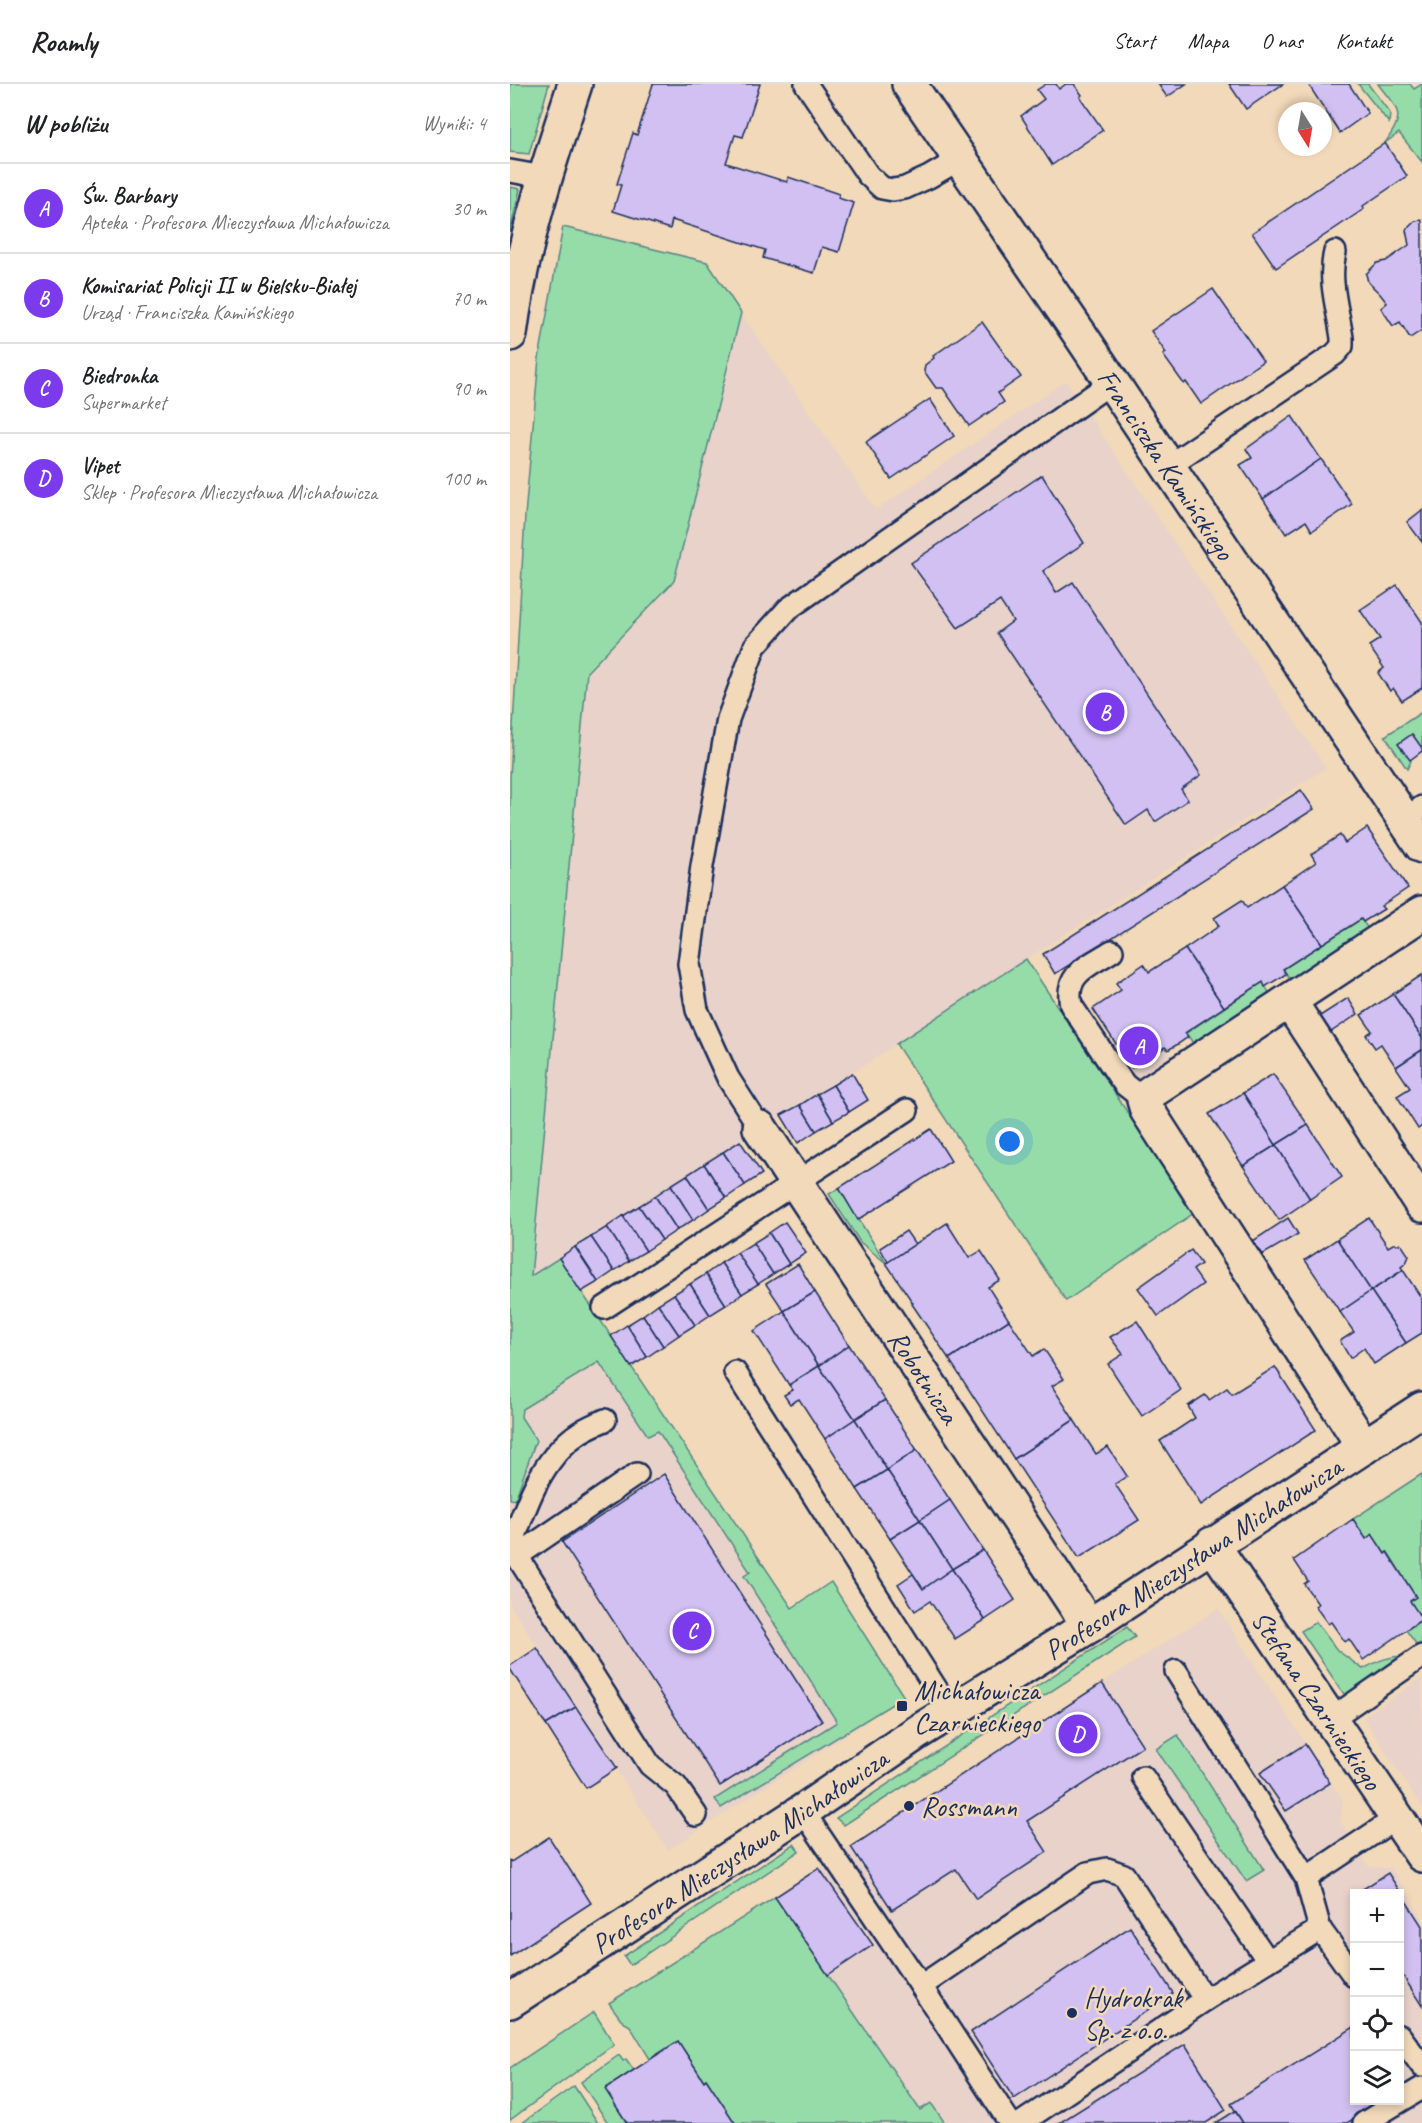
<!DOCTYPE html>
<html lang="pl">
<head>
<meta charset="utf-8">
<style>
	:root { --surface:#fff; --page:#f6f6f6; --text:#202124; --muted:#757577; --line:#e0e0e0; --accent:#7c3aed }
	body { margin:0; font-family:Caveat,sans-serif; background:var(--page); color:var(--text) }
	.controls { position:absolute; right:18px; bottom:18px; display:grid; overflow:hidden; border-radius:0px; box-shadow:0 3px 9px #0003 }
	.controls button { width:54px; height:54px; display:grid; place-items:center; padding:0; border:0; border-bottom:2px solid var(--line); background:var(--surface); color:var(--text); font:30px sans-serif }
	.compass { position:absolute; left:768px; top:18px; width:54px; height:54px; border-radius:50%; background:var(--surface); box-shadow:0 3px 9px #0003; rotate:169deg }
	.you { position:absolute; left:500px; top:1058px; width:21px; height:21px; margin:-15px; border:4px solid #fff; border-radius:50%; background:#1a73e8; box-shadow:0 0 0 9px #1a73e833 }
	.badge { display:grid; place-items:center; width:39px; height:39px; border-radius:50%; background:var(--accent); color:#fff; font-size:20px; font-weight:700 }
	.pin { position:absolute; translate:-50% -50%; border:3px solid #fff; box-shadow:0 2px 6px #0006 }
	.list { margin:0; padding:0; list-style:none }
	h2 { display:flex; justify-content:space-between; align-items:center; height:78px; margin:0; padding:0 24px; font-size:26px }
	h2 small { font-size:20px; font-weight:400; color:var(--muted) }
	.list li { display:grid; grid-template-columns:39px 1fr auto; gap:18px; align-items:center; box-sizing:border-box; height:90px; padding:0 24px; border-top:2px solid var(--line) }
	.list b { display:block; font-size:22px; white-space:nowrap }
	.list p { margin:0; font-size:20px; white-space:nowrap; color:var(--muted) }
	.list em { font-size:20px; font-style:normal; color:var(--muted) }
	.icon { flex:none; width:33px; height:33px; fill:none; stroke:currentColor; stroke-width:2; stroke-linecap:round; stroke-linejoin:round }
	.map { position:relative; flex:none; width:912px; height:2039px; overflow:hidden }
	header { display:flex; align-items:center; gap:36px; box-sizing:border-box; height:84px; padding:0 30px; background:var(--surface); border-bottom:2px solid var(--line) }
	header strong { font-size:28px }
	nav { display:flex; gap:33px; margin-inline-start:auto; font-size:21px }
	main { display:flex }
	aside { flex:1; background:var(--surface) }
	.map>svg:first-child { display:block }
	.built { fill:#e8d2ca; fill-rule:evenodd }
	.green { fill:#96dca9; stroke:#588684; stroke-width:1.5 }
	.building { fill:#d1c0f1; stroke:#1b2f5e; stroke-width:1.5 }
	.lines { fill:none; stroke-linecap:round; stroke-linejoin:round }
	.lane-casing { stroke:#1b2f5e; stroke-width:26 }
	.street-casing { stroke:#1b2f5e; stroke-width:38 }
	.secondary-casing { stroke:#1b2f5e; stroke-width:38 }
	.lane { stroke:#f2d9b9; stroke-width:21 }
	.street { stroke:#f2d9b9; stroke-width:33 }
	.secondary { stroke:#f2d9b9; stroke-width:33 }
	.poi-dot { fill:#1b2f5e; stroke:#f2d9b9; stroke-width:2 }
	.labels { text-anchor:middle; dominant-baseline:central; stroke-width:5; stroke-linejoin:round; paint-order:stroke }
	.street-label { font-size:28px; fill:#1b2f5e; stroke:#f2d9b9 }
	.poi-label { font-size:28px; fill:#1b2f5e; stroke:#f2d9b9; text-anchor:start }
</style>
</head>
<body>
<header>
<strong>Roamly</strong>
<nav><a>Start</a><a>Mapa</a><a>O nas</a><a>Kontakt</a></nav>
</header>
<main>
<aside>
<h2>W pobliżu<small>Wyniki: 4</small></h2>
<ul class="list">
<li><span class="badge">A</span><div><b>Św. Barbary</b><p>Apteka · Profesora Mieczysława Michałowicza</p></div><em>30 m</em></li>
<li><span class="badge">B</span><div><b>Komisariat Policji II w Bielsku-Białej</b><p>Urząd · Franciszka Kamińskiego</p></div><em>70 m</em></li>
<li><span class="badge">C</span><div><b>Biedronka</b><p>Supermarket</p></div><em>90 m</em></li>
<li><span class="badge">D</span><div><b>Vipet</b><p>Sklep · Profesora Mieczysława Michałowicza</p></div><em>100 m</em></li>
</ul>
</aside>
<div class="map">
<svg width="912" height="2039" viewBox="0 0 912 2039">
	<rect width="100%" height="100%" fill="#f2d9b9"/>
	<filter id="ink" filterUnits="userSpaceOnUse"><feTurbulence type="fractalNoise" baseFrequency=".0167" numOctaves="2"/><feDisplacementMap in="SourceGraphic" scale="12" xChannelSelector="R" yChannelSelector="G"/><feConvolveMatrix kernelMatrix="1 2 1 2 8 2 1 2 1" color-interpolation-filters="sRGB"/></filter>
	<g filter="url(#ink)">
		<g class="built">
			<path d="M231 229 366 426 556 297 816 684 516 875 342 989 230 1057 20 1193 77 588 164 497Z"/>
			<path d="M636 934 664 976 607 1014 579 972Z"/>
			<path d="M101 1252 357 1637 158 1766 0 1520V1327Z"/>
			<path d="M708 1525 833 1717 830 1737 859 1783 881 1784 912 1833V2039H435L421 2019 410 2026 265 1813 592 1599ZM844 1810H890V2016H844Z"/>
			<path d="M912 1594V1723L853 1633Z"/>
		</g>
		<g class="green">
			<path d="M0 0H39L19 70 0 68Z"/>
			<path d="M848 0H858L880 29 879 39Z"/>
			<path d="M868 0H900L904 5 912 0V78L889 49 875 59C897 28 888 27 868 0Z"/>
			<path d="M0 103 10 105 0 148Z"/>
			<path d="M53 143 197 178 231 229 164 497 77 588 21 1192 49 1174 282 1524 321 1498 394 1613 211 1724 205 1715 327 1638 234 1492 240 1488 148 1347 138 1352 89 1278 12 1325 11 1333 26 1356 5 1416 0 1415V694L15 432 29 274Z"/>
			<path d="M912 628V664L902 650 888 660 901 677 897 685 875 652Z"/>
			<path d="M851 835 859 846 782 898 773 885Z"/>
			<path d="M516 875 684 1129 556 1217 386 960Z"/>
			<path d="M753 898 761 912 685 962 676 949Z"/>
			<path d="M329 1104 376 1179 350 1158 319 1110Z"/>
			<path d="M912 1390V1561L909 1564 896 1546 912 1536 900 1517 906 1513 878 1468 875 1470 862 1450 856 1455 843 1435Z"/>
			<path d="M806 1538 827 1566 853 1585C868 1577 880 1571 898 1572L842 1611 834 1610 791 1547Z"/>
			<path d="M617 1543 625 1553 334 1741 326 1734Z"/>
			<path d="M668 1651 754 1786 736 1797 646 1665Z"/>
			<path d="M284 1760 289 1767 120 1881 114 1872Z"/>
			<path d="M265 1813 410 2026 421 2019 435 2039H225L196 1995 194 1997 168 1957 140 1975 120 1942 113 1938 99 1919Z"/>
			<path d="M84 1928 104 1960 0 2036V1984Z"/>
			<path d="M109 1971 113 1977 116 1975 124 1986 95 2005 117 2039H98L71 1998Z"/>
			<path d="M64 2002 88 2039H12Z"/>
		</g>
		<g class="building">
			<path d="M143 0H250L233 53 225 51 216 79 277 98 278 93 329 110 328 114 344 119 329 168 312 163 304 189 253 174 255 166 162 136 160 145 103 127 111 101 107 100 123 49 127 51Z"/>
			<path d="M536 0H546L549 5 556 0H564L572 11 570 13 593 46 542 81 511 32 534 15 527 6Z"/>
			<path d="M648 0H676L657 13Z"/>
			<path d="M719 0H773L736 25Z"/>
			<path d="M798 0H839L858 29 830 49Z"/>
			<path d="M875 59 897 92 853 122 854 125 766 184 742 149Z"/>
			<path d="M912 136V246L900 254 890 238 883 242 871 224 877 219 870 210 858 198 856 190 867 179 876 177 899 161 896 146 905 137Z"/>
			<path d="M703 205 753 277 691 320 676 298 674 300 653 271 656 269 641 247Z"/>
			<path d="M472 238 511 293 488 309 494 318 459 342 433 304H426L414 287 415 281 424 274 423 272Z"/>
			<path d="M420 315 444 352 381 395 356 358Z"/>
			<path d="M782 332 811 375 753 415 730 381 742 374 736 365Z"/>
			<path d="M811 375 842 420 802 447 796 437 776 450 753 415Z"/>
			<path d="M532 391 574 459 533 487 546 509 563 498 691 691 671 705 678 716 645 738 638 726 616 741 487 549 503 537 490 517 448 544 401 479Z"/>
			<path d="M912 426V458L897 438Z"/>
			<path d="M887 501 912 538V604L892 617 883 604 880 607 868 589 874 584 859 562 870 555 850 526Z"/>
			<path d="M902 650 912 664V667L900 676 888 660Z"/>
			<path d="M791 706 804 725 545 890 533 870Z"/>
			<path d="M857 744 898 804 871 822 874 825 853 838 851 835 812 860 772 801 806 778 801 770 830 751 835 759Z"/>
			<path d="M772 801 812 860 773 885 776 890 755 903 753 898 714 923 675 865 709 842 704 834 732 816 737 824Z"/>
			<path d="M675 865 714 923 675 949 678 953 668 960 658 966 655 963 622 984 583 925 611 906 606 899 634 880 639 888Z"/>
			<path d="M912 891V954L883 910Z"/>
			<path d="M883 910 912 954V966L886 983 871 960 865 964 856 951 862 947 851 931Z"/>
			<path d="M838 914 848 930 821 948 810 932Z"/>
			<path d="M912 966V1042L908 1045 887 1012 900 1004 886 983Z"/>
			<path d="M342 989 358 1016 339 1028 323 1001Z"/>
			<path d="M763 990 798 1041 766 1061 733 1009Z"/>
			<path d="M323 1001 339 1028 323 1037 307 1010Z"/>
			<path d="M733 1009 766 1061 733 1082 699 1030Z"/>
			<path d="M307 1010 323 1037 306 1047 290 1021Z"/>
			<path d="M290 1021 306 1047 288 1059 271 1031Z"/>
			<path d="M798 1041 832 1093 800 1115 766 1061Z"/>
			<path d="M421 1045 441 1077 348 1136 329 1104Z"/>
			<path d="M230 1057 252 1090 235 1101 213 1068Z"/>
			<path d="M766 1061 800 1115 769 1136 733 1082Z"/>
			<path d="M213 1068 235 1101 216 1114 194 1080Z"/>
			<path d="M194 1080 216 1114 199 1125 177 1091Z"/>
			<path d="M177 1091 199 1125 183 1136 161 1101Z"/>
			<path d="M161 1101 183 1136 167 1146 145 1112Z"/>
			<path d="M145 1112 167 1146 152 1156 129 1122Z"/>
			<path d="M129 1122 152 1156 136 1167 113 1132Z"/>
			<path d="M113 1132 136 1167 119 1177 97 1143Z"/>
			<path d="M778 1134 788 1150 752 1171 743 1157Z"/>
			<path d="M859 1134 878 1163 883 1160H891L899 1172 896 1179 891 1183 893 1186 861 1207 827 1155Z"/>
			<path d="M275 1138 296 1169 279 1180 259 1149Z"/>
			<path d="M437 1139 459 1174 471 1167 490 1196 478 1203 499 1236 439 1275 402 1220 403 1219 376 1179Z"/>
			<path d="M97 1143 119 1177 104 1187 81 1153Z"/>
			<path d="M396 1147 405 1160 378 1178 370 1164Z"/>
			<path d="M259 1149 279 1180 263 1190 243 1159Z"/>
			<path d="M81 1153 104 1187 88 1198 65 1163Z"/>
			<path d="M827 1155 861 1207 830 1228 795 1176Z"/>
			<path d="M243 1159 263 1190 248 1200 227 1169Z"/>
			<path d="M65 1163 88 1198 71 1208 49 1174Z"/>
			<path d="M681 1166 691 1180 683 1186 693 1200 648 1232 628 1204Z"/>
			<path d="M227 1169 248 1200 232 1210 211 1179Z"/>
			<path d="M211 1179 232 1210 216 1221 196 1190Z"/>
			<path d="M288 1180 305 1208 274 1227 256 1200Z"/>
			<path d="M893 1186 912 1215V1249L896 1259 861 1207Z"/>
			<path d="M196 1190 216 1221 200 1231 180 1200Z"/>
			<path d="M180 1200 200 1231 185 1241 164 1210Z"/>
			<path d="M861 1207 896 1259 864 1280 854 1264 840 1274 830 1257 844 1248 830 1228Z"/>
			<path d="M305 1208 339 1261 309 1282 274 1227Z"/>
			<path d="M164 1210 185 1241 169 1251 148 1220Z"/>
			<path d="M148 1220 169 1251 153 1262 133 1231Z"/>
			<path d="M274 1227 309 1282 279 1301 244 1247Z"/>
			<path d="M133 1231 153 1262 137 1273 117 1241Z"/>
			<path d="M499 1236 523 1272 534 1265 554 1295 542 1302 564 1336 504 1375 439 1275Z"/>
			<path d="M627 1237 671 1306 632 1332 598 1280 613 1270 600 1253Z"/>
			<path d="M117 1241 137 1273 121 1283 101 1252Z"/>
			<path d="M339 1261 375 1316 345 1335 309 1282Z"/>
			<path d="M309 1282 345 1335 315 1355 289 1315 280 1320 274 1311 283 1306 279 1301Z"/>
			<path d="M765 1283 806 1346 691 1421 650 1357 685 1334 678 1322 695 1311 699 1316 717 1304 722 1310Z"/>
			<path d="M375 1316 407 1366 377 1386 345 1335Z"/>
			<path d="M345 1335 377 1386 347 1405 315 1355Z"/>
			<path d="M564 1336 586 1370 598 1363 617 1392 605 1400 629 1436 569 1474 504 1375Z"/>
			<path d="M407 1366 440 1416 410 1436 377 1386Z"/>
			<path d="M377 1386 410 1436 380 1455 347 1405Z"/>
			<path d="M154 1390 312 1637 210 1702 52 1458Z"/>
			<path d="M440 1416 473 1466 442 1485 410 1436Z"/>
			<path d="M843 1435 856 1455 862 1450 875 1470 877 1468 906 1513 900 1517 912 1535 853 1576 839 1555 835 1558 821 1538 818 1540 805 1522 808 1520 794 1500 798 1497 784 1476Z"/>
			<path d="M410 1436 442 1485 413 1505 380 1455Z"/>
			<path d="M473 1466 505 1516 475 1536 442 1485Z"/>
			<path d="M442 1485 475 1536 445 1555 420 1517 405 1527 388 1500 403 1490 413 1505Z"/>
			<path d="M27 1564 66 1623 36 1641 0 1585V1582Z"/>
			<path d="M592 1599 633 1662 517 1737 537 1768 466 1815 446 1785 382 1826 341 1763Z"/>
			<path d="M66 1623 107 1684 76 1704 36 1641Z"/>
			<path d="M795 1660 820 1699 776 1727 750 1689Z"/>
			<path d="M39 1753 81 1819 0 1872V1776L1 1778Z"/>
			<path d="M309 1784 363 1861 318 1891 265 1813Z"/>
			<path d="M878 1789 912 1842V1922L890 1887V1810H845Z"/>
			<path d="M620 1843 663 1909 504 2015 461 1948Z"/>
			<path d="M844 1943V2016H873L837 2039H733L721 2020Z"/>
			<path d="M168 1957 194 1997 196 1995 225 2039H117L95 2005Z"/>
			<path d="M675 1960 716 2026 696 2039H549Z"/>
			<path d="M725 2027 733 2039H706Z"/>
		</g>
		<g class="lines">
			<g class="lane-casing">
				<g id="lane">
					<path d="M296 0 358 91 372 104 383 106 395 104 419 93 450 75"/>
					<path d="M0 87 34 93"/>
					<path d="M658 382 825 270 832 262V254C828 225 818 197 825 168"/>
					<path d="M895 736 912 723"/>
					<path d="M602 867C579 882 554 889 561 921L609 993 615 1001 634 1016"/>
					<path d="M250 1044 218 994 187 926 179 880 192 782 218 635 245 562 278 525 602 298"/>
					<path d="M94 1224 397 1026"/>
					<path d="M225 1288 441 1628"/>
					<path d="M0 1466C15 1424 29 1378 66 1351 75 1344 86 1340 95 1336"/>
					<path d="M0 1468 7 1472 140 1681 166 1702 186 1731"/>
					<path d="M7 1472 127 1390"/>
					<path d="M821 1635 912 1572"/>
					<path d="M633 1693 758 1877"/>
					<path d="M293 1727 411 1902 578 1789 597 1785 614 1791 695 1916 810 1845 796 1794 666 1587"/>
					<path d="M796 1794 888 1733"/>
					<path d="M810 1845 844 1892"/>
					<path d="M411 1902 500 2039"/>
					<path d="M890 1952 912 1982"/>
					<path d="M511 2039 695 1916"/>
					<path d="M854 2039 912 2004"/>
				</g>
			</g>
			<g class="street-casing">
				<g id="street">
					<path id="s1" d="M399 0 571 252 912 762"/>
					<path d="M0 250C11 164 38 82 65 0"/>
					<path d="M780 918 912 1121"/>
					<path id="s2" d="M250 1044 579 1542"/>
					<path d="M854 1363 637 1026 634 1016 641 1008 912 829"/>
					<path id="s3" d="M702 1460 912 1771"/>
				</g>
			</g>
			<g class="secondary-casing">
				<g id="secondary">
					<path id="s4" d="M0 1917 293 1727 408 1648 579 1542 912 1325"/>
				</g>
			</g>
			<use href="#lane" class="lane"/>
			<use href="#street" class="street"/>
			<use href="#secondary" class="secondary"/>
		</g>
	</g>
	<g class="poi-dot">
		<rect x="386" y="1616" width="12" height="12" rx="3"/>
		<circle cx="399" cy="1722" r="6"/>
		<circle cx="562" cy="1929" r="6"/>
	</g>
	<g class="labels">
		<g class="street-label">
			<text stroke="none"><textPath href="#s1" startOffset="459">Franciszka Kamińskiego</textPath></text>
			<text stroke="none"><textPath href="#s2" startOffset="298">Robotnicza</textPath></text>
			<text stroke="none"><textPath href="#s4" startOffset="814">Profesora Mieczysława Michałowicza</textPath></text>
			<text stroke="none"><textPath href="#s3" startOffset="188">Stefana Czarnieckiego</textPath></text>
			<text stroke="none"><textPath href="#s4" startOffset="274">Profesora Mieczysława Michałowicza</textPath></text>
		</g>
		<g class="poi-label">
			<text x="404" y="1606">Michałowicza<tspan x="404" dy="32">Czarnieckiego</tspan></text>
			<text x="411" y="1722">Rossmann</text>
			<text x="574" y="1913">Hydrokrak<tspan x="574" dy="32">Sp. z o.o.</tspan></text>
		</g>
	</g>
</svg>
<div class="controls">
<button>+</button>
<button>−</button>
<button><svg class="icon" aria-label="locate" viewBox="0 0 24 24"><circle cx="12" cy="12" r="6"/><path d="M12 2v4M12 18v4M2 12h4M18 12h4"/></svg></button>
<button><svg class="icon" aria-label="layers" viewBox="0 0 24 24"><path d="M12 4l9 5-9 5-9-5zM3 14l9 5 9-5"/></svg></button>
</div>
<svg class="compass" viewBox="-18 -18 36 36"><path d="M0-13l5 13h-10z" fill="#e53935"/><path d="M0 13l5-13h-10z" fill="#757577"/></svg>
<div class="you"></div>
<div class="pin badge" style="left:629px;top:962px">A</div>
<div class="pin badge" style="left:595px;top:628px">B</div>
<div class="pin badge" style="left:182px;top:1547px">C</div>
<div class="pin badge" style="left:568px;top:1650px">D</div>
</div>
</main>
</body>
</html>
